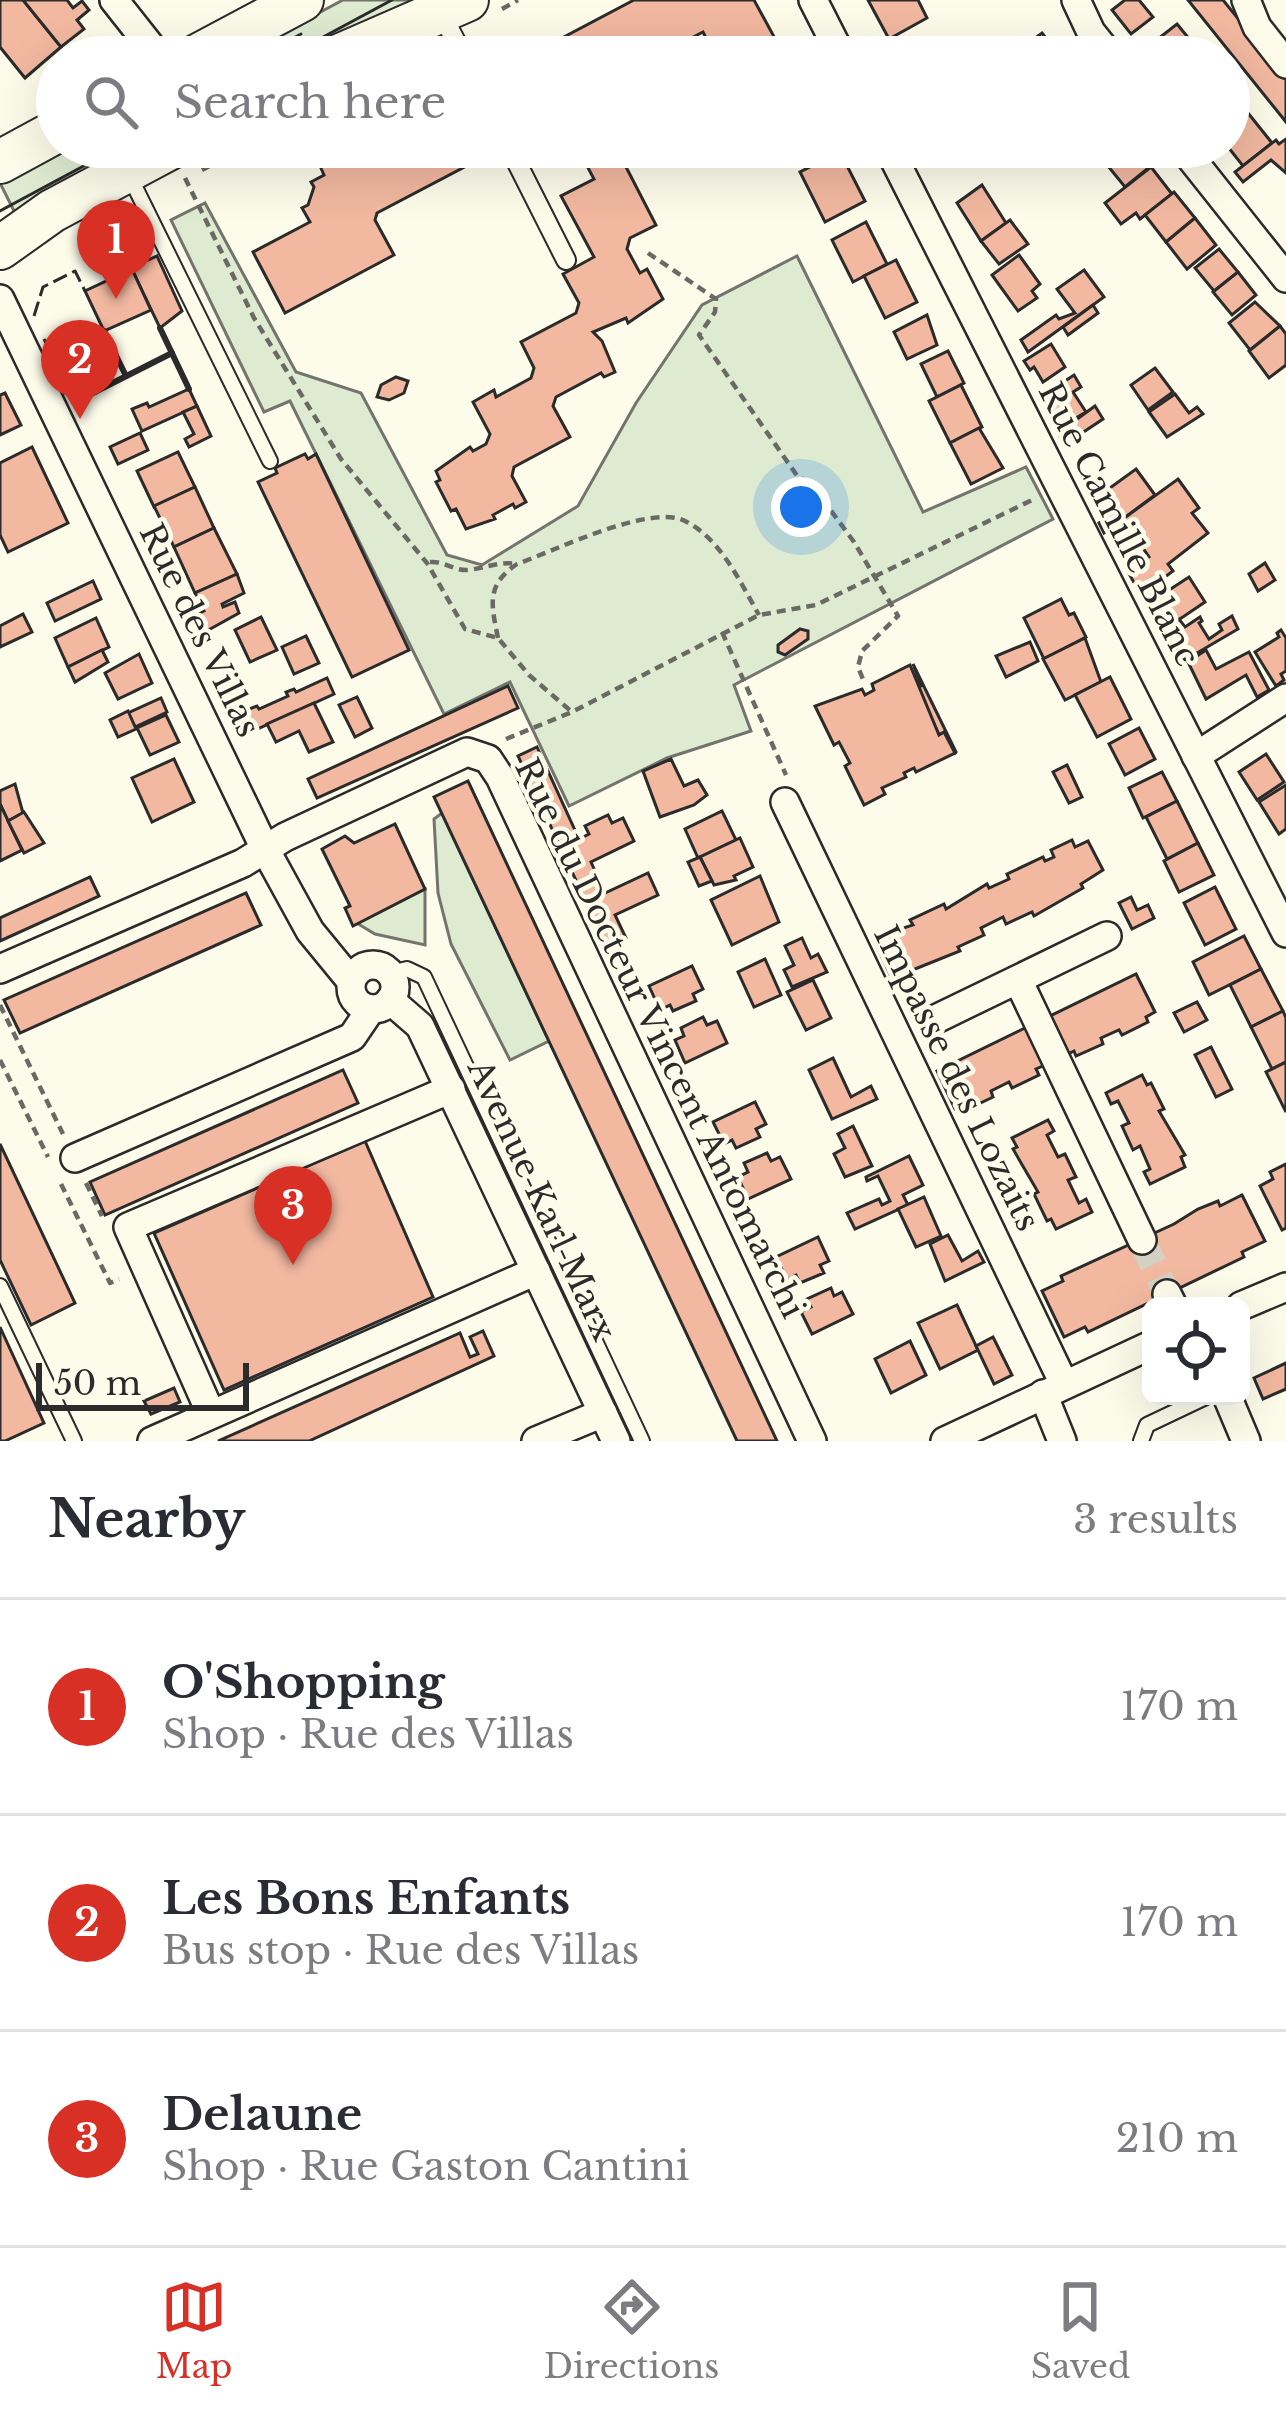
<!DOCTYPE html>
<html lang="en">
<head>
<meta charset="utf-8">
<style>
	:root { --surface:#fff; --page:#f7f7f7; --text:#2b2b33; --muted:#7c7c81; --line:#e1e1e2; --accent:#d93025 }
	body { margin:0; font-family:"Libre Baskerville",serif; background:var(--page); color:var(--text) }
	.controls { position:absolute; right:36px; bottom:36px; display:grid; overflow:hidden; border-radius:18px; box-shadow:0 12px 48px #0002 }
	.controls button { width:108px; height:108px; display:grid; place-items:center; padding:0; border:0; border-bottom:3px solid var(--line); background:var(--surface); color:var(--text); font:60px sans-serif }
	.scale { position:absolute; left:36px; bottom:30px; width:213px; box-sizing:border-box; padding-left:12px; border:6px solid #2b2b2b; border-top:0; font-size:33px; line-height:42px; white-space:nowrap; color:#2b2b2b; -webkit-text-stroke:9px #fdfbea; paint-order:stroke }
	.you { position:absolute; left:801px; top:507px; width:42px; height:42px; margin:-30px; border:9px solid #fff; border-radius:50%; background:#1a73e8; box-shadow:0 0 0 18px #1a73e833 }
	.badge { display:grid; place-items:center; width:78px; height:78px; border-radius:50%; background:var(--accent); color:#fff; font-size:39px; font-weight:700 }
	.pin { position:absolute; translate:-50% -99px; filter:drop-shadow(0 3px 6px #0008) }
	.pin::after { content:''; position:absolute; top:63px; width:42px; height:36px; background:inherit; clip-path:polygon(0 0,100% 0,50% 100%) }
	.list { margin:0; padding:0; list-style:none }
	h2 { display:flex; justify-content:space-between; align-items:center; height:156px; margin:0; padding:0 48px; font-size:51px }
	h2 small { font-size:39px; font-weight:400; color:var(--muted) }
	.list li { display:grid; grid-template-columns:78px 1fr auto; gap:36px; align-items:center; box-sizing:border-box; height:216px; padding:0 48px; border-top:3px solid var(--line) }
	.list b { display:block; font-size:45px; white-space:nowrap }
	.list p { margin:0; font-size:39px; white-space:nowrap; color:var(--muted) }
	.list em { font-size:39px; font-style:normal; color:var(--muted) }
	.icon { flex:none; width:66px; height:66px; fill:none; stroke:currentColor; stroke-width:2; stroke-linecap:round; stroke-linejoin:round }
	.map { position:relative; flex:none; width:1286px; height:1441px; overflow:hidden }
	.search { position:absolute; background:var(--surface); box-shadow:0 12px 48px #0002; left:36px; right:36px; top:36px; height:132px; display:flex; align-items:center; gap:30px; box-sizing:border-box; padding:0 42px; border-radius:66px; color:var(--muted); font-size:45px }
	.sheet { height:804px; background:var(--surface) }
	nav { display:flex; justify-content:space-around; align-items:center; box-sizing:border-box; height:168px; border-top:3px solid var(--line); background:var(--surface); font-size:33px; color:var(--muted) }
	nav a { display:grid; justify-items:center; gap:6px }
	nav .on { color:var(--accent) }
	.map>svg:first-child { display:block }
	.green { fill:#deebd1; stroke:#74746e; stroke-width:3 }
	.building { fill:#f2b8a0; stroke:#2b2b2b; stroke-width:3 }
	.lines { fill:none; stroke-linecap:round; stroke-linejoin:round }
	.minor-tunnel { stroke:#d3d1c4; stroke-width:27; stroke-dasharray:27 14; stroke-linecap:butt }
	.service-casing { stroke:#2b2b2b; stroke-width:18 }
	.pedestrian-casing { stroke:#2b2b2b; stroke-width:22 }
	.minor-casing { stroke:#2b2b2b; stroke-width:32 }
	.primary-casing { stroke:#2b2b2b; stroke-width:46 }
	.path { stroke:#6a6964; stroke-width:4.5; stroke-dasharray:9 6; stroke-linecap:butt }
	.service { stroke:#fdfbea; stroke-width:14 }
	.pedestrian { stroke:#fdfbea; stroke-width:18 }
	.minor { stroke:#fdfbea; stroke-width:27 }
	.primary { stroke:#fdfbea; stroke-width:42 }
	.tram { stroke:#2b2b2b; stroke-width:3 }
	.fence { stroke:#2b2b2b; stroke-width:3; stroke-dasharray:15 6; stroke-linecap:butt }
	.wall { stroke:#2b2b2b; stroke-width:6 }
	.labels { text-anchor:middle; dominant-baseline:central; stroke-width:9; stroke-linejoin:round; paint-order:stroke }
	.street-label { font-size:33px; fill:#2b2b2b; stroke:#fdfbea }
</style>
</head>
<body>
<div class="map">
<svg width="1286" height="1441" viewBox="0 0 1286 1441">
	<rect width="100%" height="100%" fill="#fdfbea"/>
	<g class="green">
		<path d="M343 0H439L353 34 310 57H236Z"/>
		<path d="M68 147H144L18 219 0 183Z"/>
		<path d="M205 203 296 372 361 393 447 555 482 565 578 506 636 403 702 305 797 256 923 512 1026 467 1053 519 734 685 751 731 667 758 569 806 510 682 444 714 290 401 264 412 171 220Z"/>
		<path d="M442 813 549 1041 510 1060 451 944 438 893 434 819Z"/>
		<path d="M425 889V945L375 934 355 922Z"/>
	</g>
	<g class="building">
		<path d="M0 0H23L61 47 25 78 0 47Z"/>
		<path d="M23 0H67L73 8 82 1 89 10 77 20 84 29 61 47Z"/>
		<path d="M634 0H754L785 57H716L703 32 655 57H526Z"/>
		<path d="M868 0H918L927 18 889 39Z"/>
		<path d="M1125 0H1139L1153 17 1131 34 1112 10Z"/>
		<path d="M1188 0H1223L1286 78V122Z"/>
		<path d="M1177 24 1204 57H1166L1154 42Z"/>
		<path d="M1042 33 1060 57H1009Z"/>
		<path d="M1248 113 1272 143 1243 166 1228 147 1229 127Z"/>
		<path d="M1286 139V173L1271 160 1243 182 1235 172 1276 140 1279 144Z"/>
		<path d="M355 147H488L491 153 377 213 375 220 394 255 285 313 253 252 310 222 302 208 308 205 314 187 311 182 324 175 320 166Z"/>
		<path d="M577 147H653L624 163 656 225 630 238 627 249 640 273 647 269 663 299 628 323 626 318 593 332 602 341 615 372 604 377 601 373 556 397 553 406 570 437 514 467 512 476 526 502 515 508 513 504 493 515 495 519 466 529 456 509 451 511 436 482 440 480 436 471 470 447 473 451 486 444 490 434 473 402 494 390 496 397 531 378 534 368 521 342 576 313 579 303 563 274 594 257 561 196 594 179Z"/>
		<path d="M1120 147H1138L1152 165 1125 187 1103 160Z"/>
		<path d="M840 152 865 201 825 222 800 172Z"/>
		<path d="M1151 167 1172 194 1140 219 1136 213 1121 224 1105 203Z"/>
		<path d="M982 185 1006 223 981 241 957 203Z"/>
		<path d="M1174 192 1195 218 1166 242 1145 215Z"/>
		<path d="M1195 218 1216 245 1187 269 1166 242Z"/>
		<path d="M1010 220 1028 244 999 264 981 241Z"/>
		<path d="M866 222 887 264 853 282 832 240Z"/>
		<path d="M1219 249 1238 272 1214 291 1195 268Z"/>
		<path d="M1019 255 1040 284 1032 291 1037 298 1018 311 992 275Z"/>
		<path d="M157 256 182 311 160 328 131 268Z"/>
		<path d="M896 260 917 302 885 318 864 276Z"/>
		<path d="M132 269 151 310 104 331 85 291Z"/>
		<path d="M1084 270 1104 297 1028 352 1021 340 1056 315 1059 319 1075 313 1057 289Z"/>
		<path d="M1238 272 1256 295 1232 315 1213 292Z"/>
		<path d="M1255 302 1280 326 1250 350 1229 323Z"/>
		<path d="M1093 305 1098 313 1068 335 1063 327Z"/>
		<path d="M927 315 937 345 907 359 894 332Z"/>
		<path d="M1280 326 1286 334V365L1269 378 1249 351Z"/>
		<path d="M1051 344 1065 367 1043 382 1034 367 1030 370 1024 361Z"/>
		<path d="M948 351 964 383 937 397 921 364Z"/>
		<path d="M1155 368 1173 392 1148 410 1131 385Z"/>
		<path d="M1074 375 1081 387 1073 392 1086 412 1064 425 1045 394Z"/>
		<path d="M396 377 408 381 404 393 389 400 377 397 381 385Z"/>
		<path d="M961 385 982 427 950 443 929 401Z"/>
		<path d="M189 389 197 406 142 431 132 409 147 403 149 407Z"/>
		<path d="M5 393 21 425 0 435V395Z"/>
		<path d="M1175 394 1189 413 1197 407 1203 414 1167 437 1149 412Z"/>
		<path d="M197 406 211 436 189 447 185 439 194 434 183 412Z"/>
		<path d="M1095 406 1103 419 1064 445 1058 433Z"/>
		<path d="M979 428 1003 468 971 484 950 443Z"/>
		<path d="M140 433 148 450 118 464 110 447Z"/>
		<path d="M32 447 68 523 8 552 0 535V463Z"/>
		<path d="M178 452 195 487 154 507 137 471Z"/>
		<path d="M305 454 308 459 316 454 409 650 352 677 258 482 277 473 275 468Z"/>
		<path d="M1136 469 1155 495 1104 533 1099 523 1117 510 1110 508 1103 493Z"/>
		<path d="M1178 479 1199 508 1192 513 1208 533 1168 564 1173 571 1141 595 1128 572 1149 557 1123 519Z"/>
		<path d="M195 487 214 528 174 547 154 506Z"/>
		<path d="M214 528 237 574 195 593 174 547Z"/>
		<path d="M1265 563 1275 580 1258 591 1249 574Z"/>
		<path d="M237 574 244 593 222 604 223 607 235 602 239 613 203 633 195 616 204 611 195 593Z"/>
		<path d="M1189 577 1205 602 1177 621 1160 596Z"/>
		<path d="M93 581 101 599 55 621 47 603Z"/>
		<path d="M1061 599 1069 615 1074 613 1086 637 1044 659 1024 618Z"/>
		<path d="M23 614 32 632 0 647V626Z"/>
		<path d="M1232 616 1238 629 1185 660 1165 629 1179 619 1185 627 1200 617 1202 621 1199 623 1209 639 1222 630 1219 624Z"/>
		<path d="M261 617 277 650 250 662 235 630Z"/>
		<path d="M96 618 109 647 68 667 55 638Z"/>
		<path d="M800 629 808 631V639L785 655 778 652V645Z"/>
		<path d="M1281 630 1286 638V671L1281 674 1284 680 1276 686 1255 652 1279 637 1277 633Z"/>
		<path d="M306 636 319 663 294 674 282 647Z"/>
		<path d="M1085 638 1101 682 1065 700 1043 659Z"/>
		<path d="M1030 642 1038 661 1006 677 996 656Z"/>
		<path d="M102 650 108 662 75 682 68 667Z"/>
		<path d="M1206 650 1216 669 1249 652 1269 690 1257 697 1246 675 1206 699 1188 662Z"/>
		<path d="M139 654 152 683 118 699 105 673Z"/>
		<path d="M913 664 956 752 955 753 944 732 939 735 917 688 921 686Z"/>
		<path d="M910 665 939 735 944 732 955 753 916 772 914 768 904 773 906 777 882 788 885 794 864 805 845 766 850 763 839 742 834 745 815 706 862 689 865 695 874 690 872 684Z"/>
		<path d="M1110 677 1131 719 1097 737 1075 695Z"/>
		<path d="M327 678 334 694 253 731 244 711 257 706 259 709 288 696 286 692 294 689 296 692Z"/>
		<path d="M508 686 518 708 317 798 308 779Z"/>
		<path d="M357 697 372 728 355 737 339 705Z"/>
		<path d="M161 698 167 712 135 727 128 713Z"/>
		<path d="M314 703 333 742 309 752 299 731 276 742 267 724Z"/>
		<path d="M128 711 136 729 118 737 110 720Z"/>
		<path d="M166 715 179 742 150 755 137 728Z"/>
		<path d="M1139 728 1155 759 1125 775 1109 744Z"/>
		<path d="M537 747 579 839 589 834 585 826 608 815 612 823 623 818 634 841 591 862 605 893 648 873 658 895 615 915 626 938 607 947 518 756Z"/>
		<path d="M1266 754 1284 782 1257 800 1239 772Z"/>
		<path d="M174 759 194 802 152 822 132 778Z"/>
		<path d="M671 759 684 786 698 780 707 795 694 805 660 817 643 771Z"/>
		<path d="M1067 765 1082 797 1069 803 1053 772Z"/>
		<path d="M1162 772 1177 801 1143 818 1129 788Z"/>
		<path d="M468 781 777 1441H737L434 797Z"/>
		<path d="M15 784 23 813 8 821 0 804V791Z"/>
		<path d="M1286 785V829L1279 834 1259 802Z"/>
		<path d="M1177 801 1198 843 1167 859 1146 817Z"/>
		<path d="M0 804 22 850 0 861Z"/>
		<path d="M722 811 736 840 698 858 685 829Z"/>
		<path d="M24 812 44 843 24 853 8 821Z"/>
		<path d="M395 824 425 889 353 926 345 908 350 906 322 849 345 836 354 843Z"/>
		<path d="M740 838 753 867 734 876 736 880 714 885 700 857Z"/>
		<path d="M1072 840 1075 847 1088 841 1103 870 1081 884 1083 888 1034 916 1032 912 1006 924 1003 917 981 928 984 935 958 947 960 951 905 973 906 977 894 983 873 938 913 925 910 920 944 904 946 909 987 884 989 888 1009 879 1007 874 1043 857 1045 861 1054 857 1051 850Z"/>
		<path d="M1198 843 1214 875 1179 892 1164 861Z"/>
		<path d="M700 857 712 881 699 886 688 862Z"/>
		<path d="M760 876 779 922 732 945 711 900Z"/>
		<path d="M90 877 99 896 0 941V918Z"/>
		<path d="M1215 887 1236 929 1205 945 1184 903Z"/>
		<path d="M246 893 261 925 20 1033 4 1000Z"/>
		<path d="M1131 897 1137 910 1148 905 1154 918 1132 929 1119 903Z"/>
		<path d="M1244 936 1261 969 1209 995 1193 962Z"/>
		<path d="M802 938 811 958 818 954 827 972 792 987 784 970 794 965 785 946Z"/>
		<path d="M765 959 781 995 754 1007 738 972Z"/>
		<path d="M692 966 703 989 693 994 696 1001 673 1011 670 1005 660 1010 649 986Z"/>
		<path d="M1261 969 1283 1011 1251 1027 1230 985Z"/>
		<path d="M1136 974 1155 1012 1146 1017 1148 1022 1122 1035 1119 1030 1101 1038 1103 1044 1076 1056 1074 1051 1064 1056 1046 1018Z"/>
		<path d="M813 980 831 1018 806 1030 787 992Z"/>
		<path d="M1197 1002 1207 1020 1184 1032 1174 1013Z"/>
		<path d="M1283 1011 1286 1018V1062L1272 1069 1251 1027Z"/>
		<path d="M703 1017 707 1025 717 1021 727 1043 685 1063 675 1040 684 1036 681 1028Z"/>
		<path d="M1027 1027 1045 1065 1036 1069 1039 1075 1012 1088 1009 1082 991 1091 993 1097 966 1110 964 1105 955 1109 937 1071Z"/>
		<path d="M1211 1047 1232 1089 1216 1097 1195 1055Z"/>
		<path d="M833 1058 851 1097 871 1086 877 1099 832 1119 809 1070Z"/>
		<path d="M1286 1062V1112L1266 1072Z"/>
		<path d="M343 1070 358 1103 105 1215 90 1182Z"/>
		<path d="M1142 1075 1147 1085 1151 1083 1164 1109 1159 1111 1185 1155 1181 1157 1185 1167 1150 1184 1144 1172 1150 1169 1140 1146 1133 1150 1122 1126 1129 1123 1118 1101 1111 1104 1106 1093Z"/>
		<path d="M755 1102 766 1124 756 1129 760 1137 736 1148 732 1140 724 1144 713 1122Z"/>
		<path d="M1048 1120 1054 1131 1047 1135 1058 1157 1065 1154 1076 1177 1068 1180 1079 1203 1086 1199 1092 1212 1056 1229 1051 1219 1047 1221 1034 1194 1038 1192 1013 1149 1017 1147 1012 1138Z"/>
		<path d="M853 1126 872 1166 845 1177 834 1154 845 1148 838 1134Z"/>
		<path d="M365 1141 433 1297 224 1390 154 1233Z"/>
		<path d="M0 1144 75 1303 31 1325 0 1260Z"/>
		<path d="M767 1153 771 1161 780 1157 791 1179 748 1199 738 1177 748 1172 744 1163Z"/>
		<path d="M909 1156 923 1185 903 1195 908 1205 855 1229 847 1213 879 1199 882 1205 890 1201 878 1176 867 1181 866 1177Z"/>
		<path d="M1286 1164V1228L1282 1230 1260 1186 1273 1179 1270 1172Z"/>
		<path d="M1242 1195 1265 1241 1242 1252 1244 1257 1088 1332 1085 1327 1064 1337 1042 1291 1063 1281 1061 1276 1174 1224 1198 1209 1218 1201 1220 1206Z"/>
		<path d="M924 1197 941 1236 916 1247 898 1209Z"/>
		<path d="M948 1235 962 1261 978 1251 984 1262 945 1281 930 1244Z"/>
		<path d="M818 1237 829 1261 820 1265 824 1273 800 1283 796 1275 787 1280 776 1257Z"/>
		<path d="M831 1288 834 1296 842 1292 853 1314 812 1334 801 1312 811 1307 807 1299Z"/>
		<path d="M957 1305 978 1350 940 1369 918 1323Z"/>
		<path d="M0 1327 44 1423 5 1441H0Z"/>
		<path d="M483 1331 494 1356 309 1441H218L460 1333 470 1357 478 1354 470 1337Z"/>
		<path d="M993 1337 1012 1375 994 1384 976 1346Z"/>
		<path d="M910 1341 926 1375 891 1393 875 1359Z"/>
		<path d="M1286 1363V1389L1263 1399 1254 1378Z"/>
		<path d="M174 1388 180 1402 151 1414 144 1401Z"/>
	</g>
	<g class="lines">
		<path class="minor-tunnel" d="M1142 1240 1167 1294"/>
		<g class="service-casing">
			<g id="service">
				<path d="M129 175 270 461"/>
				<path d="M390 973 407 969 424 977 642 1441"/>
				<path d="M0 1286 74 1441"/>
				<path d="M1141 1441 1147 1425 1208 1396"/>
			</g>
		</g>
		<g class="pedestrian-casing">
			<g id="pedestrian">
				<path d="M441 13 464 57"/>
				<path d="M509 147 566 260"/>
			</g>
		</g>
		<g class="minor-casing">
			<g id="minor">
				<path d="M114 0 159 57"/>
				<path d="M813 0 842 57"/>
				<path d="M1076 0 1091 32 1111 57"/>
				<path d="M1246 0 1257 27 1286 64"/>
				<path d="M888 147 1286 933"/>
				<path d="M1182 147 1286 278"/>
				<path d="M0 299 265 849 310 931 351 981"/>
				<path d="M1196 756 1286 698"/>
				<path d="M785 802 1064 1384"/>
				<circle cx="373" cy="987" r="22"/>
				<path d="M0 969 243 863 285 837 467 752 488 759 500 777 812 1441"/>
				<path d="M1018 980 1142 1240"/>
				<path d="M390 1000 420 1026 616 1441"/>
				<path d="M938 1018 1107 936"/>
				<path d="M75 1158 352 1037 371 1009"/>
				<path d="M1167 1294 1173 1306"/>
				<path d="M1241 1306 1286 1287"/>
				<path d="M1043 1394 1062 1441"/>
				<path d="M1227 1396 1246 1441"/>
				<path d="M211 1414 128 1227 451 1089"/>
				<path d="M152 1441 536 1271"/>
				<path d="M536 1441 603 1413"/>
				<path d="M945 1441 1151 1345"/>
			</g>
		</g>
		<g class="primary-casing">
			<g id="primary">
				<path d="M195 57 302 0"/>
				<path d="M336 57 467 0"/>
				<path d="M0 162 57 131"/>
				<path d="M0 248 52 211 172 147"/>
			</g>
		</g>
		<g class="path">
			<path d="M502 9 518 0"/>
			<path d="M202 170 244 147"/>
			<path d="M185 178 254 318 341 459 427 563 465 629 498 638 529 675 572 712"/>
			<path d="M648 253 716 299 715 312 699 335 798 477 810 482 854 542 898 616 862 651 858 667 865 684"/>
			<path d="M430 562C445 561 454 571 468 570 486 568 498 561 517 564"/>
			<path d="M722 632 786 775"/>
			<path d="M498 638C491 604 486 585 517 564 554 551 651 503 685 521 721 539 740 582 759 615"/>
			<path d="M506 739 572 712 759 615 816 605 1034 499"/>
			<path d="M0 1005 63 1134"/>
			<path d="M0 1060 48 1157"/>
			<path d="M86 1183 102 1216"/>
			<path d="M61 1184 110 1283 119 1279"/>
		</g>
		<use href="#service" class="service"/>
		<use href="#pedestrian" class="pedestrian"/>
		<use href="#minor" class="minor"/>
		<use href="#primary" class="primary"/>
		<g class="tram">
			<path d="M258 57 301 34"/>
			<path d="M286 57 392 0"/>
			<path d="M0 211 119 147"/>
		</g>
		<g class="fence">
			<path d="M34 316 43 287 75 271 85 291"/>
			<path d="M44 339 75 402"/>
		</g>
		<g class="wall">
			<path d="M160 328 189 389"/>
			<path d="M104 331 126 376"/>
			<path d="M75 402 172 353"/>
		</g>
	</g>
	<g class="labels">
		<g class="street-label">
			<text transform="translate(1119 524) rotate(63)">Rue Camille Blanc</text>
			<text transform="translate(200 630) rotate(64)">Rue des Villas</text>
			<text transform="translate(660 1038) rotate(64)">Rue du Docteur Vincent Antomarchi</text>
			<text transform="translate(957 1078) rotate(64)">Impasse des Lozaits</text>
			<text transform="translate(542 1200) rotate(65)">Avenue Karl Marx</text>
		</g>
	</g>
</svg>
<div class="controls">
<button><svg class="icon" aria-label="locate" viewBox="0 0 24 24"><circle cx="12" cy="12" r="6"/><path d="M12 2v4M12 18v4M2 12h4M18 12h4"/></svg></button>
</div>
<div class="scale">50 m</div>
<div class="you"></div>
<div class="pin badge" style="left:116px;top:299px">1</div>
<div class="pin badge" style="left:80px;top:419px">2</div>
<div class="pin badge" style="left:293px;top:1265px">3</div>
<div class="search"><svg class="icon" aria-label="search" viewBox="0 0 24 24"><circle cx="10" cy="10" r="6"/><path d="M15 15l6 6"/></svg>Search here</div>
</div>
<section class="sheet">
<h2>Nearby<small>3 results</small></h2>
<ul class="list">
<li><span class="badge">1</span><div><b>O'Shopping</b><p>Shop · Rue des Villas</p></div><em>170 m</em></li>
<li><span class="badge">2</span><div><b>Les Bons Enfants</b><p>Bus stop · Rue des Villas</p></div><em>170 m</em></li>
<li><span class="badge">3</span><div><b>Delaune</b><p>Shop · Rue Gaston Cantini</p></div><em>210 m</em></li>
</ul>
</section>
<nav>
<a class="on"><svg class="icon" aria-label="map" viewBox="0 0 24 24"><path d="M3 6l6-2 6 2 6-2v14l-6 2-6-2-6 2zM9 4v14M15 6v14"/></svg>Map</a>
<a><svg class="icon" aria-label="directions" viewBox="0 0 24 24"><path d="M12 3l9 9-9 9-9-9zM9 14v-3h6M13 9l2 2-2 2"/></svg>Directions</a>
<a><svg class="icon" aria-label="saved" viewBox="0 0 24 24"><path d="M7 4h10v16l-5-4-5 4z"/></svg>Saved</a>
</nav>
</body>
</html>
